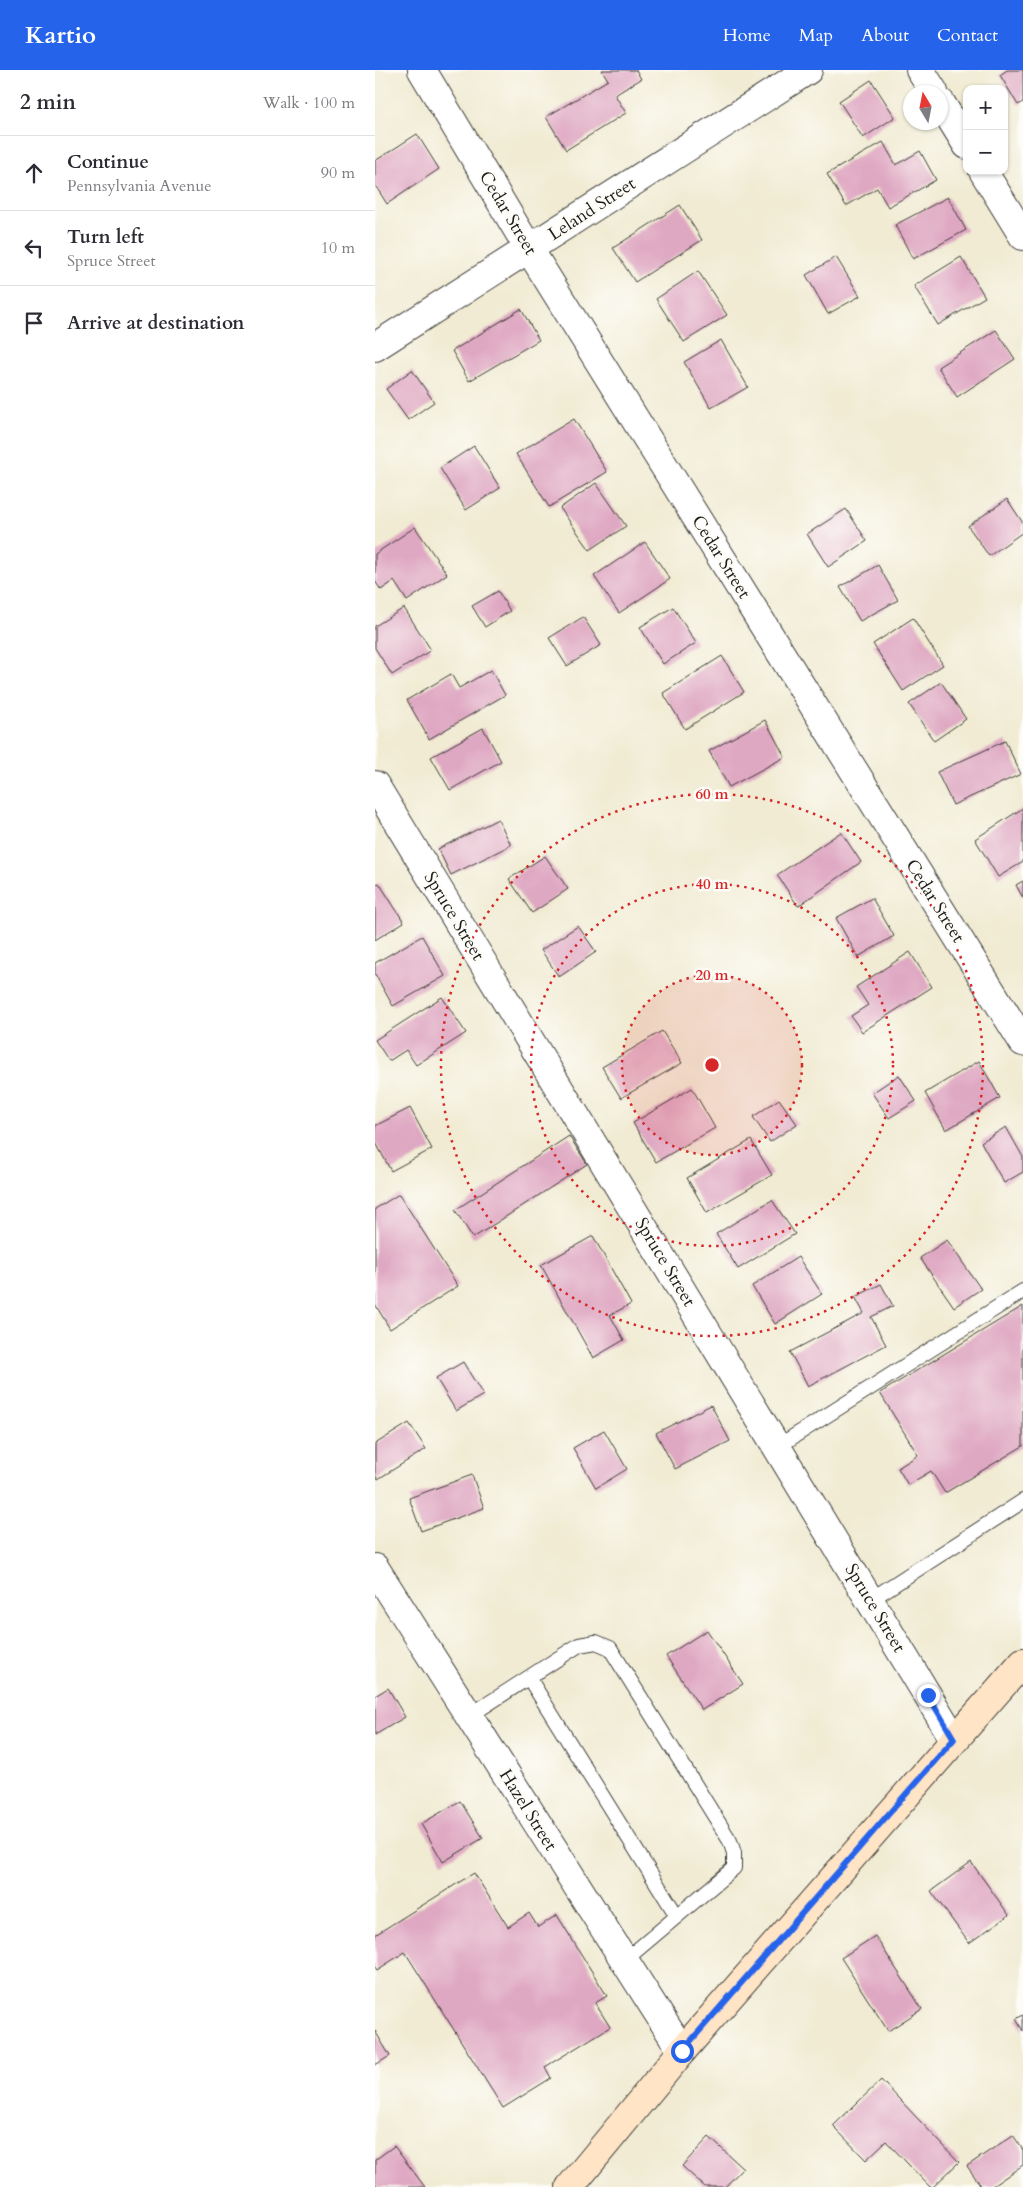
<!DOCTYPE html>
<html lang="en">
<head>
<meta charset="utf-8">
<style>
	:root { --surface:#fff; --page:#f7f7f7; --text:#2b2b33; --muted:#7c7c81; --line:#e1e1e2; --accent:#2563eb }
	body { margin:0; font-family:Cardo,serif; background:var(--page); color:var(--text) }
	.controls { position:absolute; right:15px; top:15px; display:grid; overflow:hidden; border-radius:10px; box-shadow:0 1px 4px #0004 }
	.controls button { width:45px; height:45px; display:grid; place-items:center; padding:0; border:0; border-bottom:1px solid var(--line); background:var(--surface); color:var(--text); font:25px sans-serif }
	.compass { position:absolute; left:528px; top:15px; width:45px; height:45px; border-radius:50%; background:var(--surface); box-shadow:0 1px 4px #0004; rotate:350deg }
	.stop { position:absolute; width:15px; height:15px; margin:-11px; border:4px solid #2563eb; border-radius:50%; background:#fff }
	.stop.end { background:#2563eb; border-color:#fff; box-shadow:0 1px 5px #0008 }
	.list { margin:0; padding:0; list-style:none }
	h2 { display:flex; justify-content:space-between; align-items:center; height:65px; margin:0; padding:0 20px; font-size:21px }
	h2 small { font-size:16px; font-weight:400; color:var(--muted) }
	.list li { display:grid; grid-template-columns:32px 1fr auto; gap:15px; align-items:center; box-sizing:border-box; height:75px; padding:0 20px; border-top:1px solid var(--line) }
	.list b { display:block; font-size:19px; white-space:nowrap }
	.list p { margin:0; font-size:16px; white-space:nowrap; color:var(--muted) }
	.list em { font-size:16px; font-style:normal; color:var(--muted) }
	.icon { flex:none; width:28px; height:28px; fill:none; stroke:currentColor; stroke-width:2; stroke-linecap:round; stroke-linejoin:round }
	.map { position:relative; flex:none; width:648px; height:2117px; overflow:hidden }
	header { display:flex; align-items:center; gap:30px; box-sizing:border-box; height:70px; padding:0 25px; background:var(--accent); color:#fff }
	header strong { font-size:24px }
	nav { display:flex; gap:28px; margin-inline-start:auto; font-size:18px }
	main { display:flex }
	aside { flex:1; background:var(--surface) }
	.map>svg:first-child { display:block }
	.building { fill:#dfa8c2 }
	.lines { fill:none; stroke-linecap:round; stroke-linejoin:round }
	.lane-casing { stroke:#3c3b37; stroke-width:16 }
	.street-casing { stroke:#3c3b37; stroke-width:30 }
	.secondary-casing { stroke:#3c3b37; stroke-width:30 }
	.lane { stroke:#fff; stroke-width:14 }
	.street { stroke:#fff; stroke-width:28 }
	.secondary { stroke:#ffe4c6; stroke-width:28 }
	.route { stroke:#2563eb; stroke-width:6 }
	.ring { fill:none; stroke:#d62828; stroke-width:2.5; stroke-dasharray:2.5 5 }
	.labels { text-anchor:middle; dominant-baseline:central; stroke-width:5; stroke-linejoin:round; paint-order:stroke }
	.street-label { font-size:18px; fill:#1c1c1c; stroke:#fdfcf7 }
	.centre { fill:#d62828; stroke:#fdfcf7; stroke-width:2.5 }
	.ring-label { font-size:15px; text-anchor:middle; font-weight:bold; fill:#d62828; stroke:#fdfcf7; stroke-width:5; stroke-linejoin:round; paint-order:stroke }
</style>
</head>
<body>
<header>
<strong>Kartio</strong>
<nav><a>Home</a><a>Map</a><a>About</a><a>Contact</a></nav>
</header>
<main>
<aside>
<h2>2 min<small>Walk · 100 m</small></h2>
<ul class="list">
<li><svg class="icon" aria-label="ahead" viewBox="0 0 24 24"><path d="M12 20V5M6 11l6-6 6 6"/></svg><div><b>Continue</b><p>Pennsylvania Avenue</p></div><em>90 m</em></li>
<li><svg class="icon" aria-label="left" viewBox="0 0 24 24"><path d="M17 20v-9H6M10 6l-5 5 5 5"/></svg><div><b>Turn left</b><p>Spruce Street</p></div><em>10 m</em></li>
<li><svg class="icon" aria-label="arrive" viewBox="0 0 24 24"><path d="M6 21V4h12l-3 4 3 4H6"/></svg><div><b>Arrive at destination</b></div></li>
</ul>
</aside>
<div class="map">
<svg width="648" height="2117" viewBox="0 0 648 2117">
	<rect width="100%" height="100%" fill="#fdfcf7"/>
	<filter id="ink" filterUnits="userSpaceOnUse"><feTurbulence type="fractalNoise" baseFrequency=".02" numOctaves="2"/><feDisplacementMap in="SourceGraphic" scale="10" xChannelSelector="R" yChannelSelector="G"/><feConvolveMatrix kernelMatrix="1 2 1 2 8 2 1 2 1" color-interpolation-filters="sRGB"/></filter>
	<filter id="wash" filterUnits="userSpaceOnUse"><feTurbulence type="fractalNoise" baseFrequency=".0096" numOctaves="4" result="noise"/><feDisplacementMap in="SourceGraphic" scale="20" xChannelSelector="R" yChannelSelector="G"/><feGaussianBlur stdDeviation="1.12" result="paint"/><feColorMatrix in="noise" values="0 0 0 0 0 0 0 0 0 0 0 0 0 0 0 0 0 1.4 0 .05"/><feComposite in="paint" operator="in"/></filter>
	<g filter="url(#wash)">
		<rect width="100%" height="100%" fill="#f1ebd3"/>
		<g id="blocks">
			<g class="building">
				<path d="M227 0H261L266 9 240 25 251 43 191 80 171 47 233 10Z"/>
				<path d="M632 0H648V32L643 35 625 5Z"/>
				<path d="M496 10 520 47 488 68 464 31Z"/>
				<path d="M42 64 64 99 12 134 0 115V91Z"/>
				<path d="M508 72 521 95 545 81 561 110 513 137 502 118 471 136 452 104Z"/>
				<path d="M573 127 591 160 538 189 520 155Z"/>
				<path d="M305 135 327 170 260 212 238 178Z"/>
				<path d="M461 187 485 226 453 244 431 205Z"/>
				<path d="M586 187 610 227 563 255 539 216Z"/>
				<path d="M323 201 352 245 309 272 281 229Z"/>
				<path d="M146 239 164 270 94 311 77 281Z"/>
				<path d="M621 260 640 289 582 327 563 297Z"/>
				<path d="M346 270 373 317 336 338 309 292Z"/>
				<path d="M37 300 59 332 33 350 11 319Z"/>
				<path d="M199 349 232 402 174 437 141 384Z"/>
				<path d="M99 376 125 418 91 440 65 398Z"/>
				<path d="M221 413 251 456 215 480 185 438Z"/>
				<path d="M632 429 648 453V462L614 486 593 456Z"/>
				<path d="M471 439 492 471 453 497 432 464Z"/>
				<path d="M40 457 72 504 32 531 19 511 6 520 0 511V484Z"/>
				<path d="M270 472 295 509 244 543 219 506Z"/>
				<path d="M503 495 523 530 485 551 465 517Z"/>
				<path d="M123 521 135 541 110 557 97 536Z"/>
				<path d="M298 537 321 573 288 594 265 557Z"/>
				<path d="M29 538 56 580 17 605 0 578V556Z"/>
				<path d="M208 547 226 575 192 596 174 568Z"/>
				<path d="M538 548 568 595 528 621 498 574Z"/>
				<path d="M347 586 369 622 310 659 288 623Z"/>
				<path d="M116 600 130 625 54 669 32 630 76 604 84 618Z"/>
				<path d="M566 612 591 649 559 671 534 634Z"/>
				<path d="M390 650 410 687 354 717 334 681Z"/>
				<path d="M108 658 126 691 75 720 56 687Z"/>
				<path d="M630 671 646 704 578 735 562 702Z"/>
				<path d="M648 738V792L623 807 600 769Z"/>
				<path d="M123 749 136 775 76 805 63 779Z"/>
				<path d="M466 762 486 792 423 836 402 805Z"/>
				<path d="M170 786 193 819 157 843 134 809Z"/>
				<path d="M648 811V828L641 815Z"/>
				<path d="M4 813 29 852 0 870V815Z"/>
				<path d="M497 828 519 866 483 887 461 848Z"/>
				<path d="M203 856 221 882 184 907 166 880Z"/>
				<path d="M47 866 70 906 18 936 0 904V893Z"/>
				<path d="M535 882 557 917 487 962 476 946 493 935 481 917Z"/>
				<path d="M67 927 91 963 41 995 31 980 14 991 0 970Z"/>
				<path d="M287 961 307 993 246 1028 227 997Z"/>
				<path d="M604 991 625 1028 571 1060 550 1023Z"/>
				<path d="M524 1005 541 1031 514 1048 497 1023Z"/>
				<path d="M317 1018 340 1058 281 1092 258 1053Z"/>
				<path d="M404 1029 422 1054 395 1072 378 1047Z"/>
				<path d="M35 1038 57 1079 16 1101 0 1071V1056Z"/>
				<path d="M631 1057 648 1087V1102L629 1113 606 1072Z"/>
				<path d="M194 1066 212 1094 98 1168 80 1140Z"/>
				<path d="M376 1070 397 1105 332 1143 312 1108Z"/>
				<path d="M24 1124 83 1216 15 1259 0 1234V1139Z"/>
				<path d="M397 1130 420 1164 363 1199 341 1164Z"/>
				<path d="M218 1166 256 1234 235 1245 249 1270 218 1288 166 1195Z"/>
				<path d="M572 1170 606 1219 579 1237 545 1188Z"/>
				<path d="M423 1187 447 1224 400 1254 377 1216Z"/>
				<path d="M506 1214 518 1236 496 1247 511 1275 433 1316 415 1282 489 1243 480 1227Z"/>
				<path d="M648 1236V1376L570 1423 556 1401 533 1415 523 1398 543 1385 505 1323Z"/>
				<path d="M88 1292 108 1325 81 1341 61 1308Z"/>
				<path d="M336 1335 355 1371 300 1399 281 1363Z"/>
				<path d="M34 1353 51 1379 3 1409 0 1405V1374Z"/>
				<path d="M229 1360 252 1399 221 1418 198 1378Z"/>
				<path d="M97 1405 109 1438 46 1461 34 1428Z"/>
				<path d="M332 1560 368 1614 327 1640 291 1586Z"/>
				<path d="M13 1618 30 1647 0 1665V1626Z"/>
				<path d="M85 1731 108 1768 68 1792 46 1754Z"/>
				<path d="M596 1792 634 1845 594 1873 556 1821Z"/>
				<path d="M99 1803 133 1857 154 1843 163 1857 182 1845 232 1926 220 1933 235 1957 170 1997 176 2008 128 2038 30 1882 2 1900 0 1897V1865Z"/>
				<path d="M500 1866 547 1939 513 1961 466 1888Z"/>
				<path d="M648 1945V1961L641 1949Z"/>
				<path d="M0 1961 15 1986 0 1995Z"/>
				<path d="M506 2010 584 2092 558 2117H555L511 2071 491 2090 458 2056Z"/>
				<path d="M638 2065 648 2080V2095L616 2117H607L592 2096Z"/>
				<path d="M334 2067 368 2098 350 2117H330L307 2096Z"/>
				<path d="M19 2076 50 2117H3L0 2113V2090Z"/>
			</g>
		</g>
	</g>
	<g filter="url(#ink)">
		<use href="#blocks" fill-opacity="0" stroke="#3c3b37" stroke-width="1"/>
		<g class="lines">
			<g class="lane-casing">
				<g id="lane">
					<path d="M402 1377 648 1221"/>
					<path d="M495 1530 648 1431"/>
					<path d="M154 1608 302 1846"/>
					<path d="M94 1646 204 1575 221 1572 235 1578 355 1771 359 1783V1798L249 1891"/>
				</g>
			</g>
			<g class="street-casing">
				<g id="street">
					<path d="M47 0 154 179 648 972"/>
					<path d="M545 0 559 22"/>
					<path d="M566 33 592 75"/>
					<path d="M608 101 648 166"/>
					<path d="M0 277 433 0"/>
					<path d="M0 715 579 1669"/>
					<path d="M0 1498 307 1981"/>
				</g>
			</g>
			<g class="secondary-casing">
				<path id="secondary" d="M195 2117 307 1981 648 1592"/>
			</g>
			<use href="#lane" class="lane"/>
			<use href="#street" class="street"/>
			<use href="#secondary" class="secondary"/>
		</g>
	</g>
	<g class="lines" filter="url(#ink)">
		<path class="route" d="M307 1981 579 1669 553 1625"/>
	</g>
	<circle cx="337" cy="995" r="90" fill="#d62828" fill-opacity=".12"/>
	<g class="ring">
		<circle cx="337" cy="995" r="90"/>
		<circle cx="337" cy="995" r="181"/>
		<circle cx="337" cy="995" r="271"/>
	</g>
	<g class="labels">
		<g class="street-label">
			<text transform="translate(217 139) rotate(-33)">Leland Street</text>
			<text transform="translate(133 143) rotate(59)">Cedar Street</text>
			<text transform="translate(346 487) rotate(58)">Cedar Street</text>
			<text transform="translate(560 831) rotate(58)">Cedar Street</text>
			<text transform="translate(79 846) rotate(59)">Spruce Street</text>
			<text transform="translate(290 1192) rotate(59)">Spruce Street</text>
			<text transform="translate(500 1538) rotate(59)">Spruce Street</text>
			<text transform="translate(153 1740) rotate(58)">Hazel Street</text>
		</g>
	</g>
	<circle cx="337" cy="995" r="8" class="centre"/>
	<g class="ring-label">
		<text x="337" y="729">60 m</text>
		<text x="337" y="819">40 m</text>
		<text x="337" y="910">20 m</text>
	</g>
</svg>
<div class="controls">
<button>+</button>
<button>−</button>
</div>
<svg class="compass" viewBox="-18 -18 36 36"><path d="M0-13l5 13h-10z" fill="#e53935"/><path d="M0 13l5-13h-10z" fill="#7c7c81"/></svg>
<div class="stop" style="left:307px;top:1981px"></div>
<div class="stop end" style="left:553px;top:1625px"></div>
</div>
</main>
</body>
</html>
